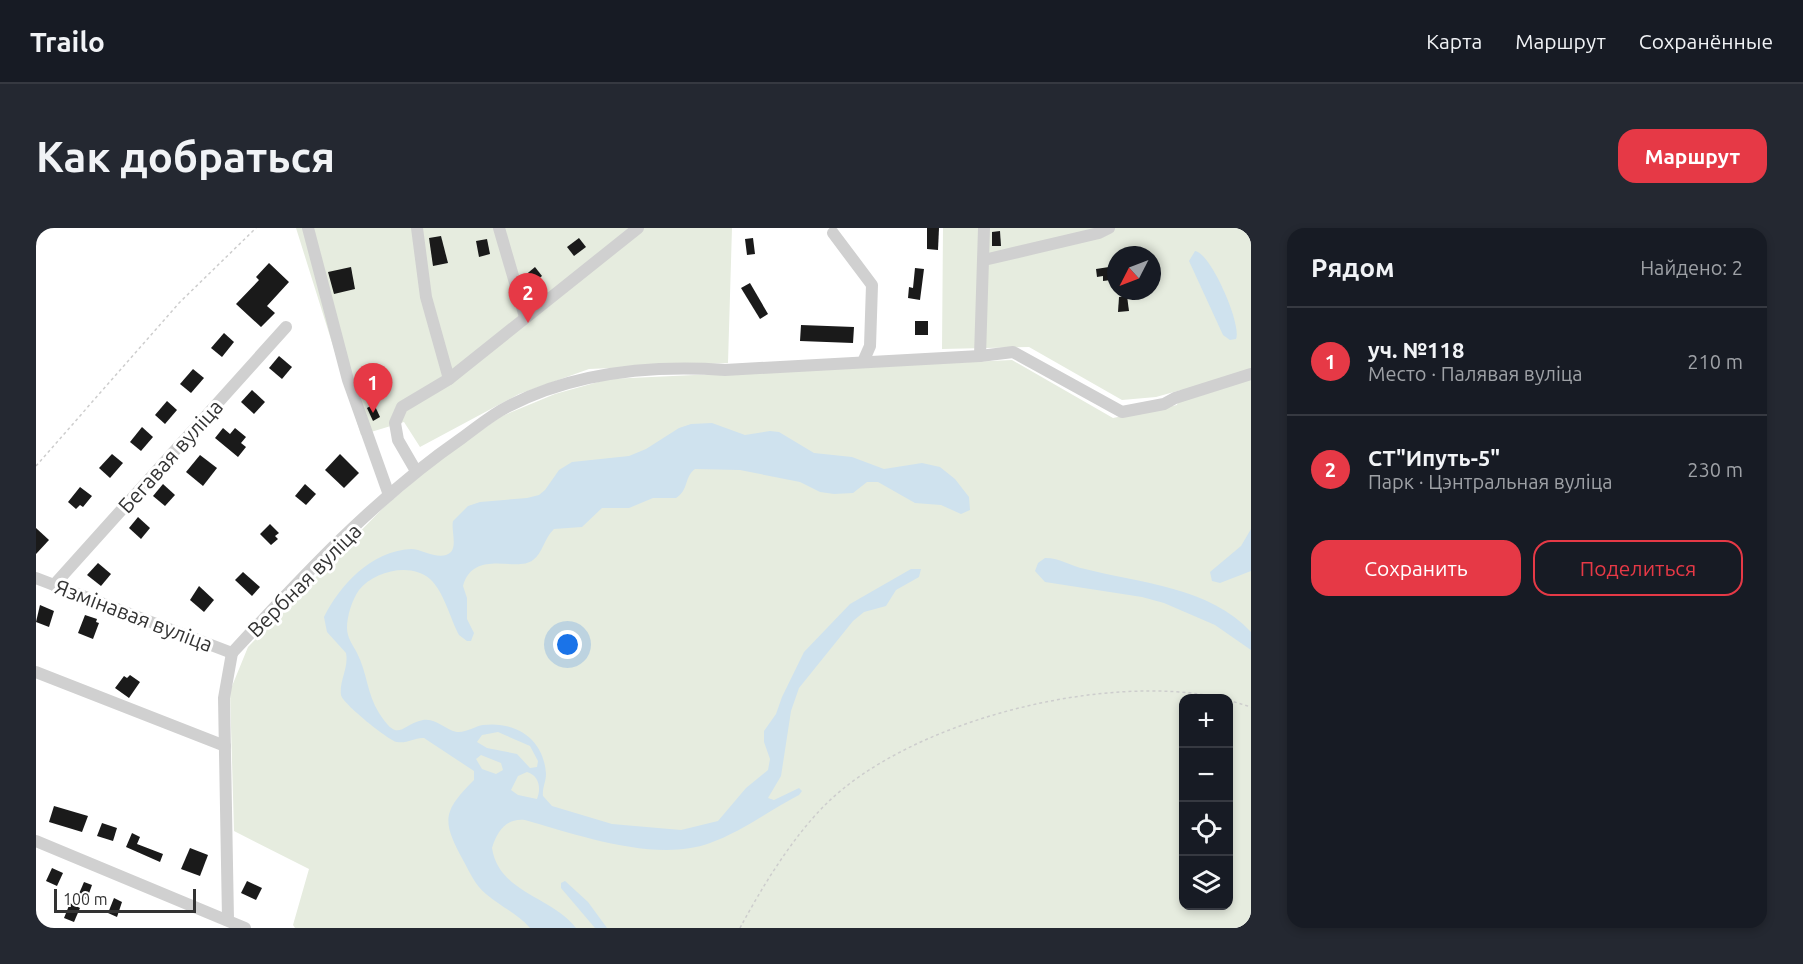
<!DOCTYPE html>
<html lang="ru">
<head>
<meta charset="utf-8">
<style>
	:root { --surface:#171b24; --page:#242831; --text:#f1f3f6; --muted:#9ea1a6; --line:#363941; --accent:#e63946 }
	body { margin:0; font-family:Ubuntu,sans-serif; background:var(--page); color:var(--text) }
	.controls { position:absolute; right:18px; bottom:18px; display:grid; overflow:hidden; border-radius:12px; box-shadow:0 3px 9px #0003 }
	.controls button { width:54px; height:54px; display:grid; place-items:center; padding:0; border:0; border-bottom:2px solid var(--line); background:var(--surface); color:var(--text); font:30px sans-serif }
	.compass { position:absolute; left:1071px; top:18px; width:54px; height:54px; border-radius:50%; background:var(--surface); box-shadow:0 3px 9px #0003; rotate:228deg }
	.scale { position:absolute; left:18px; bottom:15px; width:142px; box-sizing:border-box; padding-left:6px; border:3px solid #333; border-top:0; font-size:16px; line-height:21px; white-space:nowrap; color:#333; -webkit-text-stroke:4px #fff; paint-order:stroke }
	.you { position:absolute; left:532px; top:417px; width:21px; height:21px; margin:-15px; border:4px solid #fff; border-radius:50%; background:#1a73e8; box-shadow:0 0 0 9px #1a73e833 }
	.badge { display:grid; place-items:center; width:39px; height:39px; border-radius:50%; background:var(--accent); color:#fff; font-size:20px; font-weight:700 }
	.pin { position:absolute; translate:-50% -50px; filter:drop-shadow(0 2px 3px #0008) }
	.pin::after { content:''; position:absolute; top:32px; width:21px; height:18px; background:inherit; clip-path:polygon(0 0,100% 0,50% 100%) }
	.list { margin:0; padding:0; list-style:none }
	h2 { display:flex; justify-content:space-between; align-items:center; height:78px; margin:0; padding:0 24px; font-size:26px }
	h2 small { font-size:20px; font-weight:400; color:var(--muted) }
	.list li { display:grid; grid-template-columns:39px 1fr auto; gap:18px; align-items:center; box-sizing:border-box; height:108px; padding:0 24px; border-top:2px solid var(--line) }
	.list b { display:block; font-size:22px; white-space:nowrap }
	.list p { margin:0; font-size:20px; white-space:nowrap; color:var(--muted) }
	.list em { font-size:20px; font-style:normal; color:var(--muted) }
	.actions { display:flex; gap:12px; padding:18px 24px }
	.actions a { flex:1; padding:14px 0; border:2px solid var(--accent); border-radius:18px; text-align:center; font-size:21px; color:var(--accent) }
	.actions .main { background:var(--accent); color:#fff }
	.icon { flex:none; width:33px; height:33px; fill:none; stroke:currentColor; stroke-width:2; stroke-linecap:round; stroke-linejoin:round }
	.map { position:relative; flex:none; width:1215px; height:700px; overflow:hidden; border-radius:18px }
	header { display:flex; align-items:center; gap:36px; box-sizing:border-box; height:84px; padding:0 30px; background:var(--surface); border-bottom:2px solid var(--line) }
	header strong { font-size:28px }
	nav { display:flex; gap:33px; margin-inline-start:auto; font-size:21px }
	.intro { display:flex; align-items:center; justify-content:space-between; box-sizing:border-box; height:144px; padding:0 36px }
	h1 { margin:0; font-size:42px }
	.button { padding:15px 27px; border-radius:18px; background:var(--accent); color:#fff; font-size:21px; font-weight:700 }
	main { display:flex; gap:36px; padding:0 36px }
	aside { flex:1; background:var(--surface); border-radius:18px; box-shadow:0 3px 9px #0003 }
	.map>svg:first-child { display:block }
	.green { fill:#e6ecdf; fill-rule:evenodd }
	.water { fill:#cfe2ee; fill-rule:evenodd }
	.building { fill:#1a1a1a }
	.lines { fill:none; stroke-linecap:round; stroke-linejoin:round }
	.path { stroke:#cdcdcd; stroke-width:1.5; stroke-dasharray:3 3; stroke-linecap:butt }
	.minor { stroke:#d0d0d0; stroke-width:12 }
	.labels { text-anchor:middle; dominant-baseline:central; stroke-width:6; stroke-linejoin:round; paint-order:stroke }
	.street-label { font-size:21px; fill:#333; stroke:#fff }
</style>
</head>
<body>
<header>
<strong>Trailo</strong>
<nav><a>Карта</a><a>Маршрут</a><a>Сохранённые</a></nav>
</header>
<div class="intro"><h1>Как добраться</h1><a class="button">Маршрут</a></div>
<main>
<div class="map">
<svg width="1215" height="700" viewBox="0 0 1215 700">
	<rect width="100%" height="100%" fill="#fff"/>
	<g class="green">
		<path d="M260 0H696L692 135 553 141 483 166 384 219 368 194 325 207Z"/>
		<path d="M907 0H1215V700H259L257 697 273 641 198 603 194 463 212 419 348 279 404 231 466 188 519 166 573 151 976 132 1077 190 1141 177 1145 162 1120 169 1086 172 993 119 906 121ZM1080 27H1116V63H1080ZM1148 470H1192V678H1148Z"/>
	</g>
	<g class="water">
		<path d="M1159 23C1175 25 1206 97 1200 111L1194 112 1187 107 1153 33Z"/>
		<path d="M676 195 709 207 734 203 743 204 778 225 816 229 848 241 886 235 904 239 919 251 933 269 934 282 925 286 905 277 879 275 842 254H831L817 265 798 266 784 264 764 254 704 242 659 241C648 249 653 262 640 270H617L593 280H566L546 299 518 301C508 310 507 325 497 332 481 345 438 320 427 358L431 370V391L438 405 435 413H431L423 407C414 390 408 364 394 351 375 334 338 343 323 362 316 372 311 388 311 400 311 410 317 417 321 425 331 444 331 466 343 485 363 516 364 497 387 492 401 490 409 502 421 504 430 505 439 498 447 497 480 493 508 511 510 546 510 554 506 560 507 568L516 578 576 596 645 602 682 593 710 560 732 542 734 531 728 514V503L740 486 746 469 768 424 814 376 875 341H885L883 349 860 362 850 378 828 384 817 393 763 460 755 483 745 548 732 570 738 572 763 560 766 563 763 567C734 582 705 604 674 615 620 635 542 607 489 592 470 590 461 603 456 620 463 665 515 668 540 700H494C481 685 465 679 450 666 439 657 434 645 427 632 406 593 406 584 438 552V543L388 510C379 509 371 516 361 514 353 513 306 475 305 467 303 453 313 440 310 425L291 404 288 389C304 357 335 323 375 321 387 321 404 334 415 324 421 317 415 301 417 293L432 278 444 274 491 270 503 267 509 262 523 242 536 234 593 228 610 221 643 200 655 196ZM462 504 494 518 502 533 501 539 494 540 481 526 451 520 441 514 446 507ZM445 527 465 535 467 542 460 546 446 541 440 531ZM491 544C504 548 505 561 501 571L482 567 475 562 482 548Z"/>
		<path d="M1215 301V343L1184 355 1176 353 1174 344 1205 318Z"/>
		<path d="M1009 330C1025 330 1034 338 1049 341 1104 355 1174 359 1215 404V422L1179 397 1128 375 1106 369 1009 354 999 343 1002 335Z"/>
		<path d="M529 653 552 674 571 700H559L525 660V655Z"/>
	</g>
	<g class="building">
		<path d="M891 0H903L902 22 891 21Z"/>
		<path d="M964 3 965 18H956V4Z"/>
		<path d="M405 8 412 35 397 38 393 10Z"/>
		<path d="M543 10 550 19 538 28 531 19Z"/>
		<path d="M717 10 719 26 711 27 709 11Z"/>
		<path d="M451 11 454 26 443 29 440 13Z"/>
		<path d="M233 35 253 54 231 78 239 85 225 99 200 76 223 52 220 49Z"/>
		<path d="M315 39 319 61 298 66 292 44Z"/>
		<path d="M499 39 506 48 494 58 487 49Z"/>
		<path d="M1073 39 1075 52 1067 53V48L1061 49 1060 41Z"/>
		<path d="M879 40 888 41 884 72 872 70 873 59 877 60Z"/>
		<path d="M714 55 732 86 724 91 705 60Z"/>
		<path d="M1091 68 1093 83 1082 84 1083 69Z"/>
		<rect x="879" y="93" width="13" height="14"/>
		<path d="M765 97 818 99 817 115 764 113Z"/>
		<path d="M188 105 198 114 186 129 175 120Z"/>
		<path d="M243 128 256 139 246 151 233 140Z"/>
		<path d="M157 141 168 150 155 165 144 156Z"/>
		<path d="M216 162 229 174 218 186 205 174Z"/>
		<path d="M131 173 141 182 129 196 119 187Z"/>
		<path d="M338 176 344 189 337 193 331 180Z"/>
		<path d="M106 199 117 209 105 223 94 214Z"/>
		<path d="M187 200 194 206 199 200 210 209 205 215 210 219 202 229 179 210Z"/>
		<path d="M76 226 87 235 74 250 63 240Z"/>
		<path d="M304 226 323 245 308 260 289 242Z"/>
		<path d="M164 227 181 240 167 258 150 244Z"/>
		<path d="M127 256 139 267 129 278 117 268Z"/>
		<path d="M269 256 280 266 270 277 259 268Z"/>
		<path d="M44 259 56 268 47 279 44 277 40 281 32 274Z"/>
		<path d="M102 289 114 300 105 311 93 300Z"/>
		<path d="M234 296 243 305 239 308 242 311 235 317 224 306Z"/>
		<path d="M0 300 13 312 0 326Z"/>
		<path d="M62 335 75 346 65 358 51 347Z"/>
		<path d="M207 344 224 359 216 368 199 352Z"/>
		<path d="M163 358 178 372 168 384 154 372Z"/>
		<path d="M4 377 18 383 13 399 0 394Z"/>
		<path d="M49 387 61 391 60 394 63 395 57 411 42 405Z"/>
		<path d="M94 447 104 454 93 470 79 460 88 448 91 450Z"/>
		<path d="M18 578 52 588 46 604 13 594Z"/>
		<path d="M66 595 81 600 77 613 61 608Z"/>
		<path d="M96 605 104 609 101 616 127 626 124 634 90 619Z"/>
		<path d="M154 620 172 627 164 648 145 641Z"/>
		<path d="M16 640 27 645 21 658 10 653Z"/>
		<path d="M211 653 226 660 220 672 205 665Z"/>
		<path d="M48 654 56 657 51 671 42 668Z"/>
		<path d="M78 670 86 674 81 689 72 685Z"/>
		<path d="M34 675 44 680 38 694 28 690Z"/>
	</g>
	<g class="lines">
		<g class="path">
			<path d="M0 238 143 75 220 0"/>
			<path d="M1192 472 1215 479"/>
			<path d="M704 700C726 659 756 610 789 577 874 492 1070 444 1185 470"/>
		</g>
		<g class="minor">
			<path d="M272 0 312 152 353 267"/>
			<path d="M381 0 390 69 413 151"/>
			<path d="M463 0 489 89"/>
			<path d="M797 5 836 57 834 118 827 134"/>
			<path d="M948 32 1063 5 1073 0"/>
			<path d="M944 128 948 0"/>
			<path d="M380 243 362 212 359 195 366 179 413 151 602 0"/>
			<path d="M0 350 196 425"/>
			<path d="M18 357 250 99"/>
			<path d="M196 425C267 348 339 270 426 210 440 200 455 187 471 179 538 144 615 137 689 142L944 128 977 124 1086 184 1128 176 1139 170 1215 146"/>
			<path d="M0 444 189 518"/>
			<path d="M0 613 209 700"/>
			<path d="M192 691 188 470 196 425"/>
		</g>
	</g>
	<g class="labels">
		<g class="street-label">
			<text transform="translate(134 228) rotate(-48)">Бегавая вуліца</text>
			<text transform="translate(268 352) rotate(-45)">Вербная вуліца</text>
			<text transform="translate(98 387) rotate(21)">Язмінавая вуліца</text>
		</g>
	</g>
</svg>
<div class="controls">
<button>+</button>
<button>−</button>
<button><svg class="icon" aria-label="locate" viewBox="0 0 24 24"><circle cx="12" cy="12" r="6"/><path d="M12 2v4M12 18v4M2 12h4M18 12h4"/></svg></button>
<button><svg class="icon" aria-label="layers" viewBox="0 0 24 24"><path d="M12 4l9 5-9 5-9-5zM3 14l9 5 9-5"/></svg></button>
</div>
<svg class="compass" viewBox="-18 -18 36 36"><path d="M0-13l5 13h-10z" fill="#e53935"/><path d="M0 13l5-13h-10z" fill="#9ea1a6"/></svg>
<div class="scale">100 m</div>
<div class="you"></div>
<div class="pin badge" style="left:337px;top:185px">1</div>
<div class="pin badge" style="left:492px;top:95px">2</div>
</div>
<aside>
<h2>Рядом<small>Найдено: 2</small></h2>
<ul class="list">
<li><span class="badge">1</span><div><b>уч. №118</b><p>Место · Палявая вуліца</p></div><em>210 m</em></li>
<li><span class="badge">2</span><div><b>СТ&quot;Ипуть-5&quot;</b><p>Парк · Цэнтральная вуліца</p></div><em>230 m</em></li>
</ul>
<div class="actions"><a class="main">Сохранить</a><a>Поделиться</a></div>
</aside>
</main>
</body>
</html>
